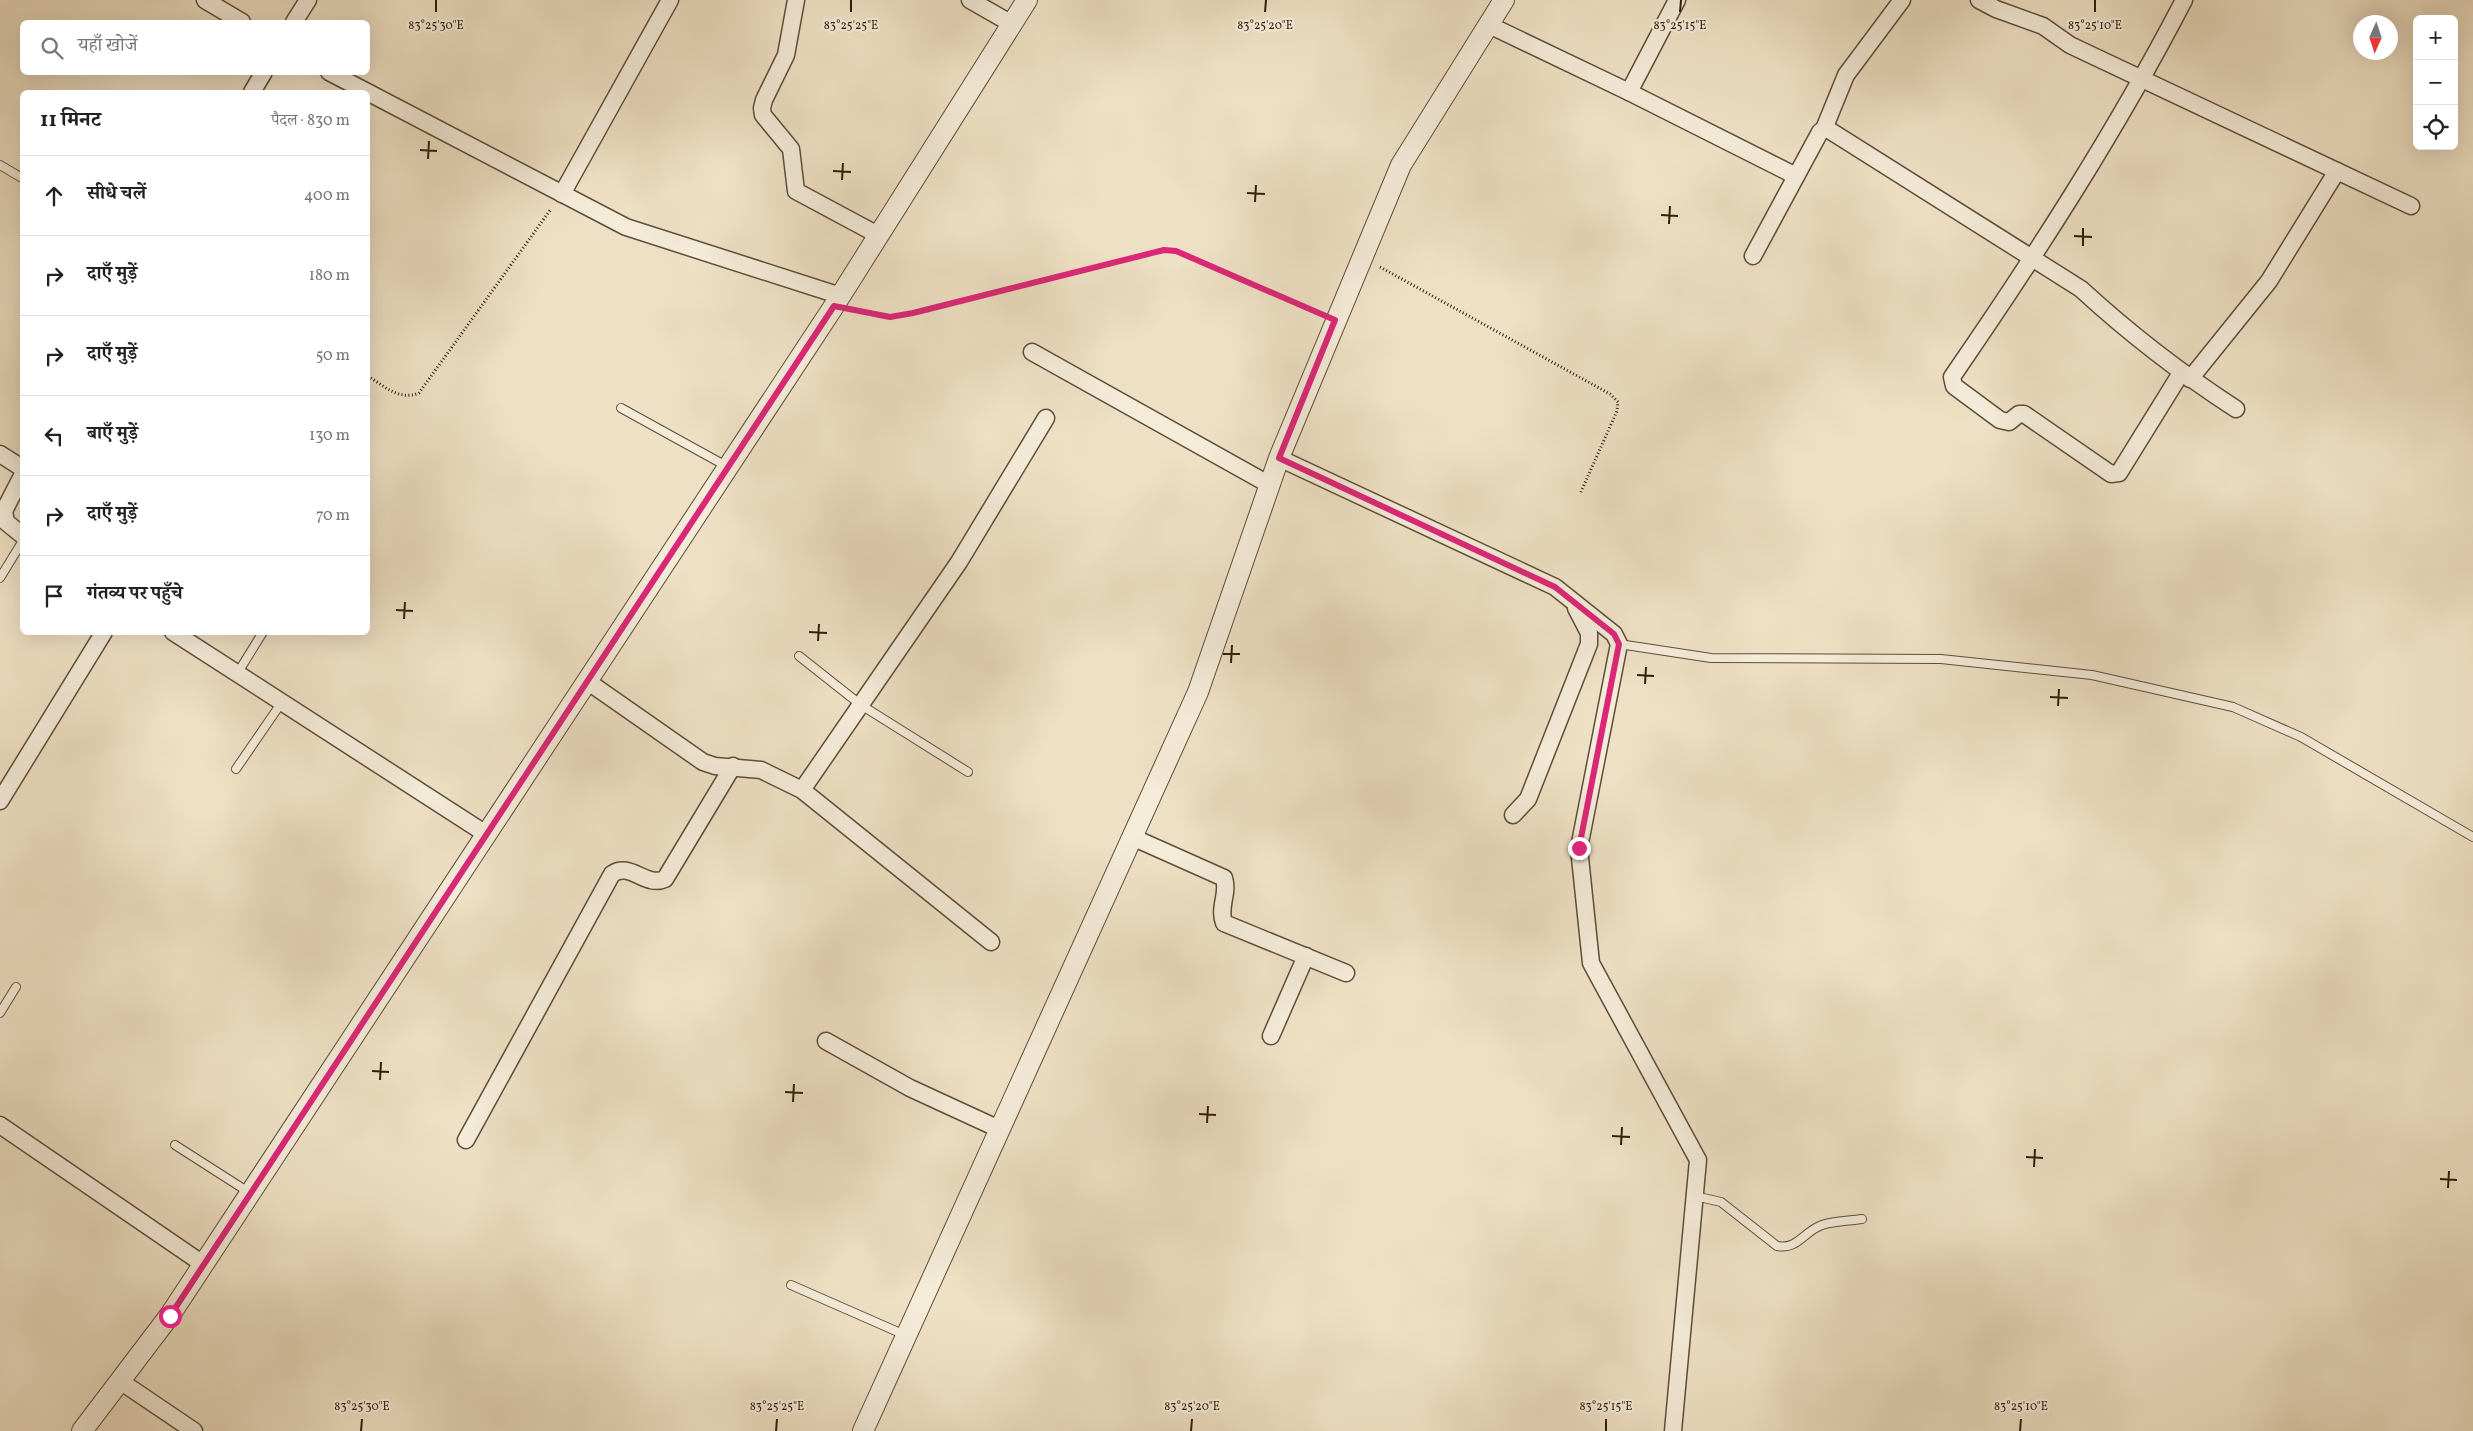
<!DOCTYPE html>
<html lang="hi">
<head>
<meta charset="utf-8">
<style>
	:root { --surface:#fff; --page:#f6f6f6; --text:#222; --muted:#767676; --line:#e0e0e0 }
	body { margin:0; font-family:Vollkorn,"Noto Serif Devanagari",serif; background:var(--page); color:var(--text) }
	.controls { position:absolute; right:15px; top:15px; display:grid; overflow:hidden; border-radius:8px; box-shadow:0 5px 20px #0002 }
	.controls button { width:45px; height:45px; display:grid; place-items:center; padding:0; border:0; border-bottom:1px solid var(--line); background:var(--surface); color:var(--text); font:25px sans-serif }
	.compass { position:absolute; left:2353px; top:15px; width:45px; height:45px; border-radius:50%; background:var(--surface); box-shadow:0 5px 20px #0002; rotate:183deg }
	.stop { position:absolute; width:15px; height:15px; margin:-11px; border:4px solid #db2777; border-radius:50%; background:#fff }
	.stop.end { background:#db2777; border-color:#fff; box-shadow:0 1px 5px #0008 }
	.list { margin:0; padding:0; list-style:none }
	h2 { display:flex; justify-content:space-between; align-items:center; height:65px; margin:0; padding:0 20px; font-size:21px }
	h2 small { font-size:16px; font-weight:400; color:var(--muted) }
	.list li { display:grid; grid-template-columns:32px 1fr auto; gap:15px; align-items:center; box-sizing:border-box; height:80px; padding:0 20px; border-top:1px solid var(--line) }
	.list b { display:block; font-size:19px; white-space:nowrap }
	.list em { font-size:16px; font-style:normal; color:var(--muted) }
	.icon { flex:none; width:28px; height:28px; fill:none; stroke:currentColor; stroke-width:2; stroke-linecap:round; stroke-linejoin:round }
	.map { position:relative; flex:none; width:2473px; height:1431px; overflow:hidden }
	.search { position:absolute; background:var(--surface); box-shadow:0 5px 20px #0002; left:20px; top:20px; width:350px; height:55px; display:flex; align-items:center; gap:12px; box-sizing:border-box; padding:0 18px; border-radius:8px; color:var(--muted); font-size:19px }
	.panel { position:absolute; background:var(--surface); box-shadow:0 5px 20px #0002; left:20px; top:90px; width:350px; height:545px; border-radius:8px }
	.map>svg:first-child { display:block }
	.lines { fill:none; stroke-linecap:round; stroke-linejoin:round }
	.service-casing { stroke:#5c4e39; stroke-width:10 }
	.minor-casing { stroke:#5c4e39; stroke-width:19 }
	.tertiary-casing { stroke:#5c4e39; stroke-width:22 }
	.path { stroke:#2c1d0b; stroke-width:3; stroke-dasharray:1 2.5; stroke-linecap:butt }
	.service { stroke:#f4ebd9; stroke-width:8 }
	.minor { stroke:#f4ebd9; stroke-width:16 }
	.tertiary { stroke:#f4ebd9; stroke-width:20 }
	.route { stroke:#db2777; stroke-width:6 }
	.ticks { fill:none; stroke:#2c1d0b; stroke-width:2 }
	.ticks-label { font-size:12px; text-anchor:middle; fill:#2c1d0b; stroke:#f4ebd9; stroke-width:4.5; stroke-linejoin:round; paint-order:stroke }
</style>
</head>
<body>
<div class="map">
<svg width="2473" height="1431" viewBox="0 0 2473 1431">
	<rect width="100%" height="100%" fill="#eee0c4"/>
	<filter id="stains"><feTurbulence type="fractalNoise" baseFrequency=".004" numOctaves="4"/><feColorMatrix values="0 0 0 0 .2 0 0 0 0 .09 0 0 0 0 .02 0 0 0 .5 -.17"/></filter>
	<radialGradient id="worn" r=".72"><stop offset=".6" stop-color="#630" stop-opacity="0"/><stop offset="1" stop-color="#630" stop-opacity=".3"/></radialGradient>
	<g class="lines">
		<g class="service-casing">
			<g id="service">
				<path d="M0 165 22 178"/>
				<path d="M621 408 728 467"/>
				<path d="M0 578 22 542"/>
				<path d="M1619 644 1711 658 1941 659 2092 675 2233 707 2301 737 2473 837"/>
				<path d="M799 656 861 705 968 772"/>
				<path d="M237 674 263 632"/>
				<path d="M236 769 282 702"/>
				<path d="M0 1013 16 987"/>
				<path d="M175 1145 250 1193"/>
				<path d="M1695 1196 1721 1202 1777 1246C1798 1250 1804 1231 1822 1225 1834 1221 1849 1221 1862 1219"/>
				<path d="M791 1285 905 1335"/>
			</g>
		</g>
		<g class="minor-casing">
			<g id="minor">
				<path d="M205 0 242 22"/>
				<path d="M796 0 786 55 764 100 762 108 763 115 791 149 796 191 878 235"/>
				<path d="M970 0 1012 24"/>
				<path d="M1979 0 1996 9 2043 26 2070 45 2411 206"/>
				<path d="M294 22 308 0"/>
				<path d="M1489 25 1629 92 1796 176"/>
				<path d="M329 72 626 227 841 296"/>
				<path d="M252 92 264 72"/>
				<path d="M1629 92 1677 0"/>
				<path d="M1824 129 1846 75 1902 0"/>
				<path d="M562 194 670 0"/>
				<path d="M1753 256 1820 132 1824 129 1829 130 2081 289C2131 335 2179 372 2236 409"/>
				<path d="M1032 352 1270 485"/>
				<path d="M2181 373 2119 473 2111 474 2024 414H2019L2009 422 2000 420 1954 386 1952 377C2036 255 2116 131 2184 0"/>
				<path d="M2190 379 2269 281 2337 171"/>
				<path d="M0 454 22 468"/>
				<path d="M1279 458 1555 587 1614 634 1619 644 1579 848 1591 963 1698 1160 1673 1431"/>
				<path d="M22 476 4 511 6 522 22 535"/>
				<path d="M173 632 486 834"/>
				<path d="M587 681 703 762 715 766 761 770 802 790 991 942"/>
				<path d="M802 790 959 562 1046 418"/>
				<path d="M0 801 104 632"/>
				<path d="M1513 815 1528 799 1589 644V633L1576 608"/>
				<path d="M1132 837 1224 878C1229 894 1218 907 1224 923L1346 973"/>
				<path d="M1271 1036 1306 956"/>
				<path d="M826 1041 910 1088 999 1129"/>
				<path d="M0 1125 203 1264"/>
				<path d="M466 1140 612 874C630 861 646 888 665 879L733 766"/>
				<path d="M120 1381 194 1431"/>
			</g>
		</g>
		<g class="tertiary-casing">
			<g id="tertiary">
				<path d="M82 1431 170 1315 834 306 1027 0"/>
				<path d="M863 1431 1198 692 1279 458 1401 165 1504 0"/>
			</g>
		</g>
		<g class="path">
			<path d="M1380 267 1610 394 1618 402 1617 411 1580 494"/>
			<path d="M854 310 890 317 913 313 1164 250 1176 251 1318 313"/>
			<path d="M368 376C384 386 399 401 419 393L551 209"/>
		</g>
		<use href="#service" class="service"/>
		<use href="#minor" class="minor"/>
		<use href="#tertiary" class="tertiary"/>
	</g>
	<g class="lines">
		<path class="route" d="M170 1316 834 306 890 317 913 313 1164 250 1176 251 1335 320 1279 458 1555 587 1614 634 1619 644 1579 848"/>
	</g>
	<path class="ticks" d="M436 12V0M851 12V0M1265 12 1266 0M1680 12 1681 0M2095 12V0M420 150 437 151M428 159 429 141M833 171 851 172M842 180 843 163M1247 193 1265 194M1255 202 1256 185M1661 215 1678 216M1669 224 1670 206M2074 236 2092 237M2083 246V228M396 610 413 611M404 619 405 602M809 632 827 633M818 641 819 624M1223 654H1240M1231 663 1232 645M1637 675 1654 676M1645 684 1646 667M2050 697 2068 698M2058 706 2059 689M372 1071 389 1072M380 1080 381 1062M785 1092 803 1093M793 1102 794 1084M1199 1114 1216 1115M1207 1123 1208 1106M1612 1136 1630 1137M1621 1145 1622 1127M2026 1157 2043 1158M2034 1167 2035 1149M2440 1179 2457 1180M2448 1188 2449 1171M361 1431 362 1419M776 1431 777 1419M1191 1431 1192 1419M1606 1431V1419M2020 1431 2021 1419"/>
	<g class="ticks-label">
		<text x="436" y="29">83°25'30"E</text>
		<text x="851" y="29">83°25'25"E</text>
		<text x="1265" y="29">83°25'20"E</text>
		<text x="1680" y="29">83°25'15"E</text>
		<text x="2095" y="29">83°25'10"E</text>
		<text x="362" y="1410">83°25'30"E</text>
		<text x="777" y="1410">83°25'25"E</text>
		<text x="1192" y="1410">83°25'20"E</text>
		<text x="1606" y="1410">83°25'15"E</text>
		<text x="2021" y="1410">83°25'10"E</text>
	</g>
	<rect width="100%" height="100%" filter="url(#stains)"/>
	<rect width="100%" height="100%" fill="url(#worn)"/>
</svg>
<div class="controls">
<button>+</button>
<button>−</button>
<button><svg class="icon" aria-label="locate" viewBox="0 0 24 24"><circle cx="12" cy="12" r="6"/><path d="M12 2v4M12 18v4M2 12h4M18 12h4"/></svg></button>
</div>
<svg class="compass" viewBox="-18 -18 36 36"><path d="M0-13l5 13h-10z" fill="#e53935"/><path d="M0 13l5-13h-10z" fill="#767676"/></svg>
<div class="stop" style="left:170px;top:1316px"></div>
<div class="stop end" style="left:1579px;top:848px"></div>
<div class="search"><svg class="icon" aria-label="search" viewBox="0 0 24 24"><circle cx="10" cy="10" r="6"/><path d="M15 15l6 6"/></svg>यहाँ खोजें</div>
<section class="panel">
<h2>11 मिनट<small>पैदल · 830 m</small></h2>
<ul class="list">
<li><svg class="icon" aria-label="ahead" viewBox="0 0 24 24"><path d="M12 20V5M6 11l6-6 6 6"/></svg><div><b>सीधे चलें</b></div><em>400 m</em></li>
<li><svg class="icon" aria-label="right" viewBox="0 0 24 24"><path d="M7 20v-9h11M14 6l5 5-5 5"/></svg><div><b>दाएँ मुड़ें</b></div><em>180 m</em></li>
<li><svg class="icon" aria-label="right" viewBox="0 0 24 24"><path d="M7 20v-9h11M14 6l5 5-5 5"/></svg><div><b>दाएँ मुड़ें</b></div><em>50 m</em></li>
<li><svg class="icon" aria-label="left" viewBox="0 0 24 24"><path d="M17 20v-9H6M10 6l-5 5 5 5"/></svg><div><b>बाएँ मुड़ें</b></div><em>130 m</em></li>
<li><svg class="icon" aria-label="right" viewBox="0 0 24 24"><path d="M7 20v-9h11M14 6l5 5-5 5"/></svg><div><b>दाएँ मुड़ें</b></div><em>70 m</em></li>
<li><svg class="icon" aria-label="arrive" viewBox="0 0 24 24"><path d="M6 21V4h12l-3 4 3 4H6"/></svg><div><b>गंतव्य पर पहुँचे</b></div></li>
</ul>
</section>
</div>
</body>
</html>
